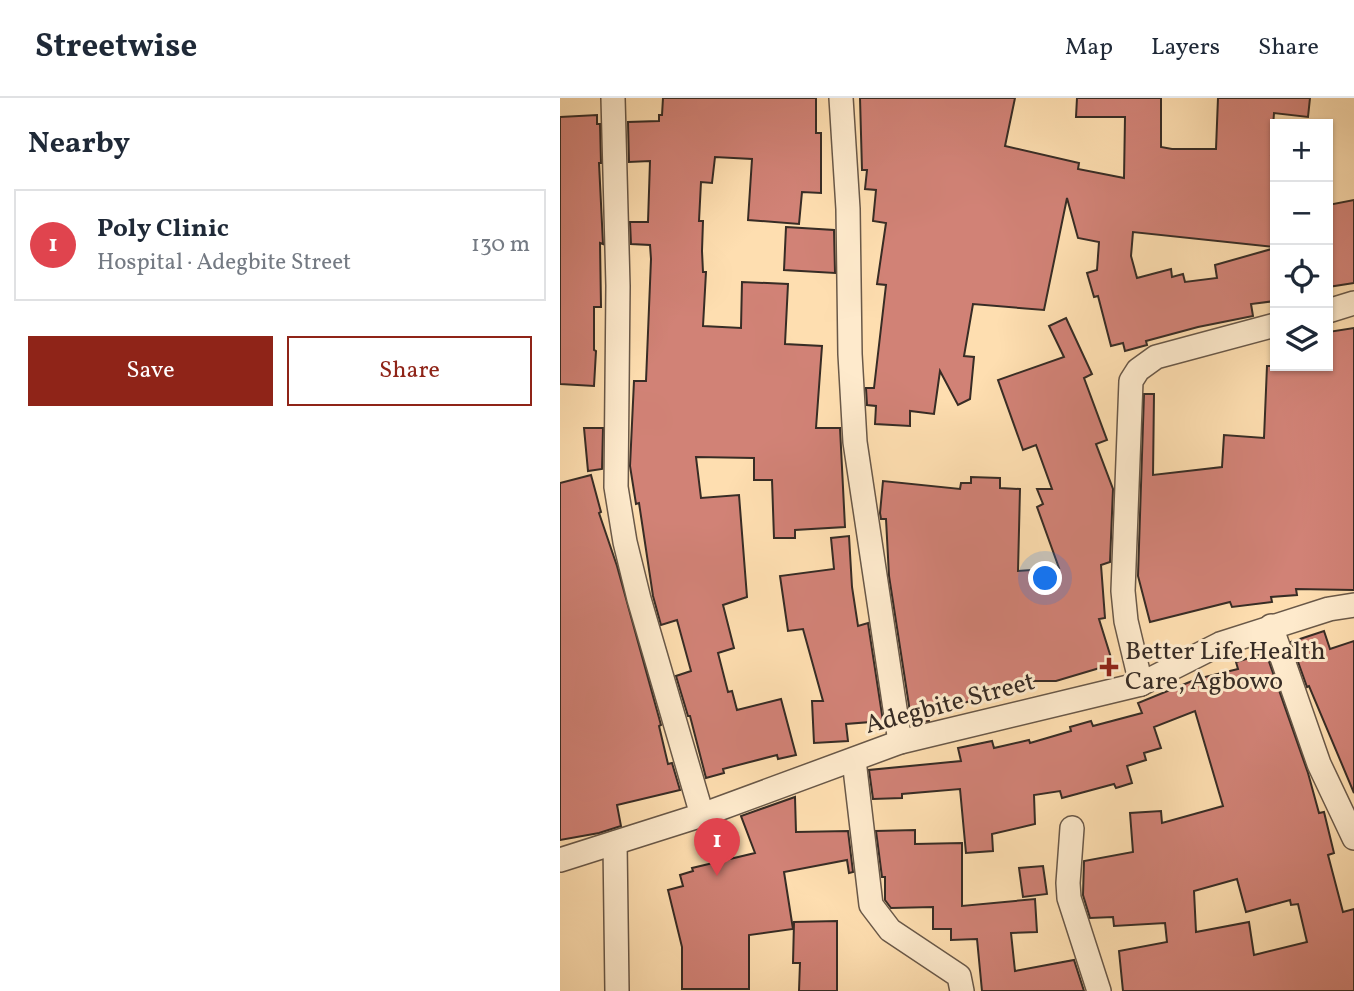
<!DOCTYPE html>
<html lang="en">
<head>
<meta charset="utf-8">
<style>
	:root { --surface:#fff; --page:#f2f2f3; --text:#1f2937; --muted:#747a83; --line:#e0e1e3; --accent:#8f2418 }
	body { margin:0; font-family:Vollkorn,serif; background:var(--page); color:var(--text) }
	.controls { position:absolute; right:21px; top:21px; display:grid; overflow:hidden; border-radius:0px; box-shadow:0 2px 5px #0004 }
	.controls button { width:63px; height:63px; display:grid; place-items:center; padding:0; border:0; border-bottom:2px solid var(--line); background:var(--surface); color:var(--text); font:35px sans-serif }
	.you { position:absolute; left:486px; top:481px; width:24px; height:24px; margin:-18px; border:5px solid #fff; border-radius:50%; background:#1a73e8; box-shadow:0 0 0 10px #1a73e833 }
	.badge { display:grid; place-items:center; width:46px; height:46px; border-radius:50%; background:var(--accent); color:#fff; font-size:23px; font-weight:700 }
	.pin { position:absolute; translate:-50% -58px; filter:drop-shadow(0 2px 4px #0008) }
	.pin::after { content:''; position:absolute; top:37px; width:24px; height:21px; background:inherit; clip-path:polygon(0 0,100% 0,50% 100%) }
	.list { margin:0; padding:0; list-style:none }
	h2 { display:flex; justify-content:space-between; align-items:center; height:91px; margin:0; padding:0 28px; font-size:30px }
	h2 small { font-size:23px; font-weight:400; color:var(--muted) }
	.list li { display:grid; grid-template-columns:46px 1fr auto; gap:21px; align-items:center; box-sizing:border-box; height:112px; margin:0 14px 14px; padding:0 14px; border:2px solid var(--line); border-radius:0px }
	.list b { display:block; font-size:26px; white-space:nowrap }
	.list p { margin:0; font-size:23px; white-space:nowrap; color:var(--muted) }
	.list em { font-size:23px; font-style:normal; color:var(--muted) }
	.actions { display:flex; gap:14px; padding:21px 28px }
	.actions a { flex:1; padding:16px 0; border:2px solid var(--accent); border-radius:0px; text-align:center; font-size:24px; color:var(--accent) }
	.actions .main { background:var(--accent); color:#fff }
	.icon { flex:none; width:38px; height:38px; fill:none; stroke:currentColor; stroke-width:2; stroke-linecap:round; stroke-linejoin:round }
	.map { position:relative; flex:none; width:794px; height:893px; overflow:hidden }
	header { display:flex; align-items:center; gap:42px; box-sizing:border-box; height:98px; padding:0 35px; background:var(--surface); border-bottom:2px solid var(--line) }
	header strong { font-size:33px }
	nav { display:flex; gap:38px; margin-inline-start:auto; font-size:24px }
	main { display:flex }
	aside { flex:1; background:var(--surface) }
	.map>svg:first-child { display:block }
	.building { fill:#d18276; stroke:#372c25; stroke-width:2; fill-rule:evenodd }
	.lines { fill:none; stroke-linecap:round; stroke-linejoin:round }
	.minor-casing { stroke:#695848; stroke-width:26 }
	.minor { stroke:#feeacc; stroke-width:23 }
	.poi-dot { fill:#8f2418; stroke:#feeacc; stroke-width:2.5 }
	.labels { text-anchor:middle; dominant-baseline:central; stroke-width:6; stroke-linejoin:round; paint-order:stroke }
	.poi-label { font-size:26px; fill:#372c25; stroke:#feeacc; text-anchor:start }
	.street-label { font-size:26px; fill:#372c25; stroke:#feeacc }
</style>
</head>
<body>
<header>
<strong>Streetwise</strong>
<nav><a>Map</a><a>Layers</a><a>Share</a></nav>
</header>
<main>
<aside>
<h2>Nearby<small></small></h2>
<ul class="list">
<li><span class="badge" style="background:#e0444e">1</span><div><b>Poly Clinic</b><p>Hospital · Adegbite Street</p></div><em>130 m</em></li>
</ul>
<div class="actions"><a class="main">Save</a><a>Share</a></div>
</aside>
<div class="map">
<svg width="794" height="893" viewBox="0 0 794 893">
	<rect width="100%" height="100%" fill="#fedeb0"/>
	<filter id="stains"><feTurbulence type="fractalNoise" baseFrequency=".00286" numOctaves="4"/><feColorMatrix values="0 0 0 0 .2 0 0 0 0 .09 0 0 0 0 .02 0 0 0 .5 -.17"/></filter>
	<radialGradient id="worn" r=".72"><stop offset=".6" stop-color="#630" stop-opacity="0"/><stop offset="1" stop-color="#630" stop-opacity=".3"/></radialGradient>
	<g class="building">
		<path d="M103 0H256V35H261V95L242 94 239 126 188 122 192 61 155 59 152 85 141 84 139 123H143L142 153 143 174H146L143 228 181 230 182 184 228 186 225 246 262 248 256 330H280L285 429 235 432V440H214L212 382H194V360L136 359 141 400 179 397 187 499 163 507 174 550 158 555 168 594 172 593 177 612 221 601 236 657 218 661 217 657 163 671 164 675 146 680 130 618H128L116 578 131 573 117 522 101 527 93 498 79 405 76 406 70 368 74 283H86L91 161 90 147 71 146 70 124H88L90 63 69 64 68 24 99 23V17H102Z"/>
		<path d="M300 0H455L445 48 519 65 518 71 564 80 565 19H516L517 0H601V49L612 51H656L658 0H750L748 19 714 15 711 57H715V149L573 134 571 158 577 180 611 171 612 179 623 176 625 184 657 180 655 167 715 150V203L691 206 693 218 638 229 586 243 587 247 565 253 563 245 551 248 538 198 534 199 527 175 537 172 539 144 518 140 507 100 484 212 413 206 404 258 414 259 410 301 398 307 380 273 374 316 350 313V328L315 326 316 308 307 307 306 290H314L326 187 317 186 326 125 313 123 316 92 305 91 307 72H302Z"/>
		<path d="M37 17V26H40L41 65H39L43 146 40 145 41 209H34V252L36 253 34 288 0 286V19Z"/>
		<path d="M794 102V185L768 189V107Z"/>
		<path d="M226 129 274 132 275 175 224 172Z"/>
		<path d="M506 220 532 276 524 280 547 342 536 346 553 391 550 464 541 467 545 520 539 521 553 566 496 583H463V589H422L425 599 367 615 369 623 352 627 329 478 326 421H321L320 415 323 383 400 391 401 385H411V379L440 380V390L460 391 458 473 499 470 477 409 483 406 477 391H492L476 347 463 352 438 282 504 259 489 228Z"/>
		<path d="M794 230V492L736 491 737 497 711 499 712 504 672 509 670 504 590 524 578 478 584 296H594L593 377 662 369 664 337 704 340 707 268H768V234Z"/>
		<path d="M24 330H43L42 371 28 373Z"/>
		<path d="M31 377 41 414 39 415 57 468 101 627 99 628 108 666 112 665 120 692 57 707 61 728 39 735 0 742V385Z"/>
		<path d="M289 438 292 489 298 528 308 525 323 623 286 626 288 643 254 645 252 603H263L243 531 228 533 220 478 274 471 271 440Z"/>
		<path d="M764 533 770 551 794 543V695L749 588 747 589 731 544Z"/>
		<path d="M706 555 748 675 759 715 764 714 774 755 768 757 783 814 794 811V893H563L559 853 607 844 605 825 554 828 553 819 530 820 523 797 524 763 573 754 570 715 601 713 602 725 663 708 635 613 594 629 601 650 584 655 586 662 567 668 572 685 556 690 554 686 502 700 500 693 474 697 475 726 432 736 433 753 406 755 400 691 342 696V700L313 701 309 672 401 663 398 650 432 643 434 650 469 642 470 645 511 633 510 629 531 623 533 628 582 615 578 605 637 581 678 571 676 564ZM677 781 686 814 730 802 731 807 738 806 747 844 694 857 689 824 636 834 634 793Z"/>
		<path d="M235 699 236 734 288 733 293 774 289 775 287 762 224 774 233 831 189 837V891H122V849L108 792 123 788 120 777 133 773 132 770 195 755 181 718Z"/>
		<path d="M355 732V746L402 745V808L475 801 477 834 451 835 455 873 514 862 524 893H422L417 841 391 842V831H373V809L331 810 325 802V779H322L316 733Z"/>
		<path d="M483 768 487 796 463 799 459 770Z"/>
		<path d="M277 823V893H239L240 865H233L234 824Z"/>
	</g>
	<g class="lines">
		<g class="minor-casing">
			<g id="minor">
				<path d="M53 0 58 188 56 389 65 444 79 501 142 717"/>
				<path d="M281 0 288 111 290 256 295 344 340 644"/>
				<path d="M768 213 794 205"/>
				<path d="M711 528 759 666 794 740"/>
				<path d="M581 586 566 523 563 493 571 283 578 272 596 259 715 227"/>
				<path d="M294 662 311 807 330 832 399 878 402 893"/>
				<path d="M512 730 508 785 509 800 539 893"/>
				<path d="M55 745 57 893"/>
				<path d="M0 762 142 717 340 644 581 586 660 546 769 511 794 507"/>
			</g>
		</g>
		<use href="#minor" class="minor"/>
	</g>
	<path class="poi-dot" d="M545.5 558.5h7v7h7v7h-7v7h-7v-7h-7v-7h7z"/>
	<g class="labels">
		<g class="poi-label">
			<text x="565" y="554">Better Life Health<tspan x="565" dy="30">Care, Agbowo</tspan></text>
		</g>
		<g class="street-label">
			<text transform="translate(390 606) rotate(-15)">Adegbite Street</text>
		</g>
	</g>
	<rect width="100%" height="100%" filter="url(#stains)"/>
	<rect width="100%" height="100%" fill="url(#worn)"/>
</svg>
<div class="controls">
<button>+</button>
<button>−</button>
<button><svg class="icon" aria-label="locate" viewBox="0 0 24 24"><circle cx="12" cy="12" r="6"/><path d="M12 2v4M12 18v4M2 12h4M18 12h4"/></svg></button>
<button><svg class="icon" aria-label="layers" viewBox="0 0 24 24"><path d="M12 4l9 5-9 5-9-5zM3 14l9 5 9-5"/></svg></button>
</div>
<div class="you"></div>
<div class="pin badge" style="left:157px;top:778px;background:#e0444e">1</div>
</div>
</main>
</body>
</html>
